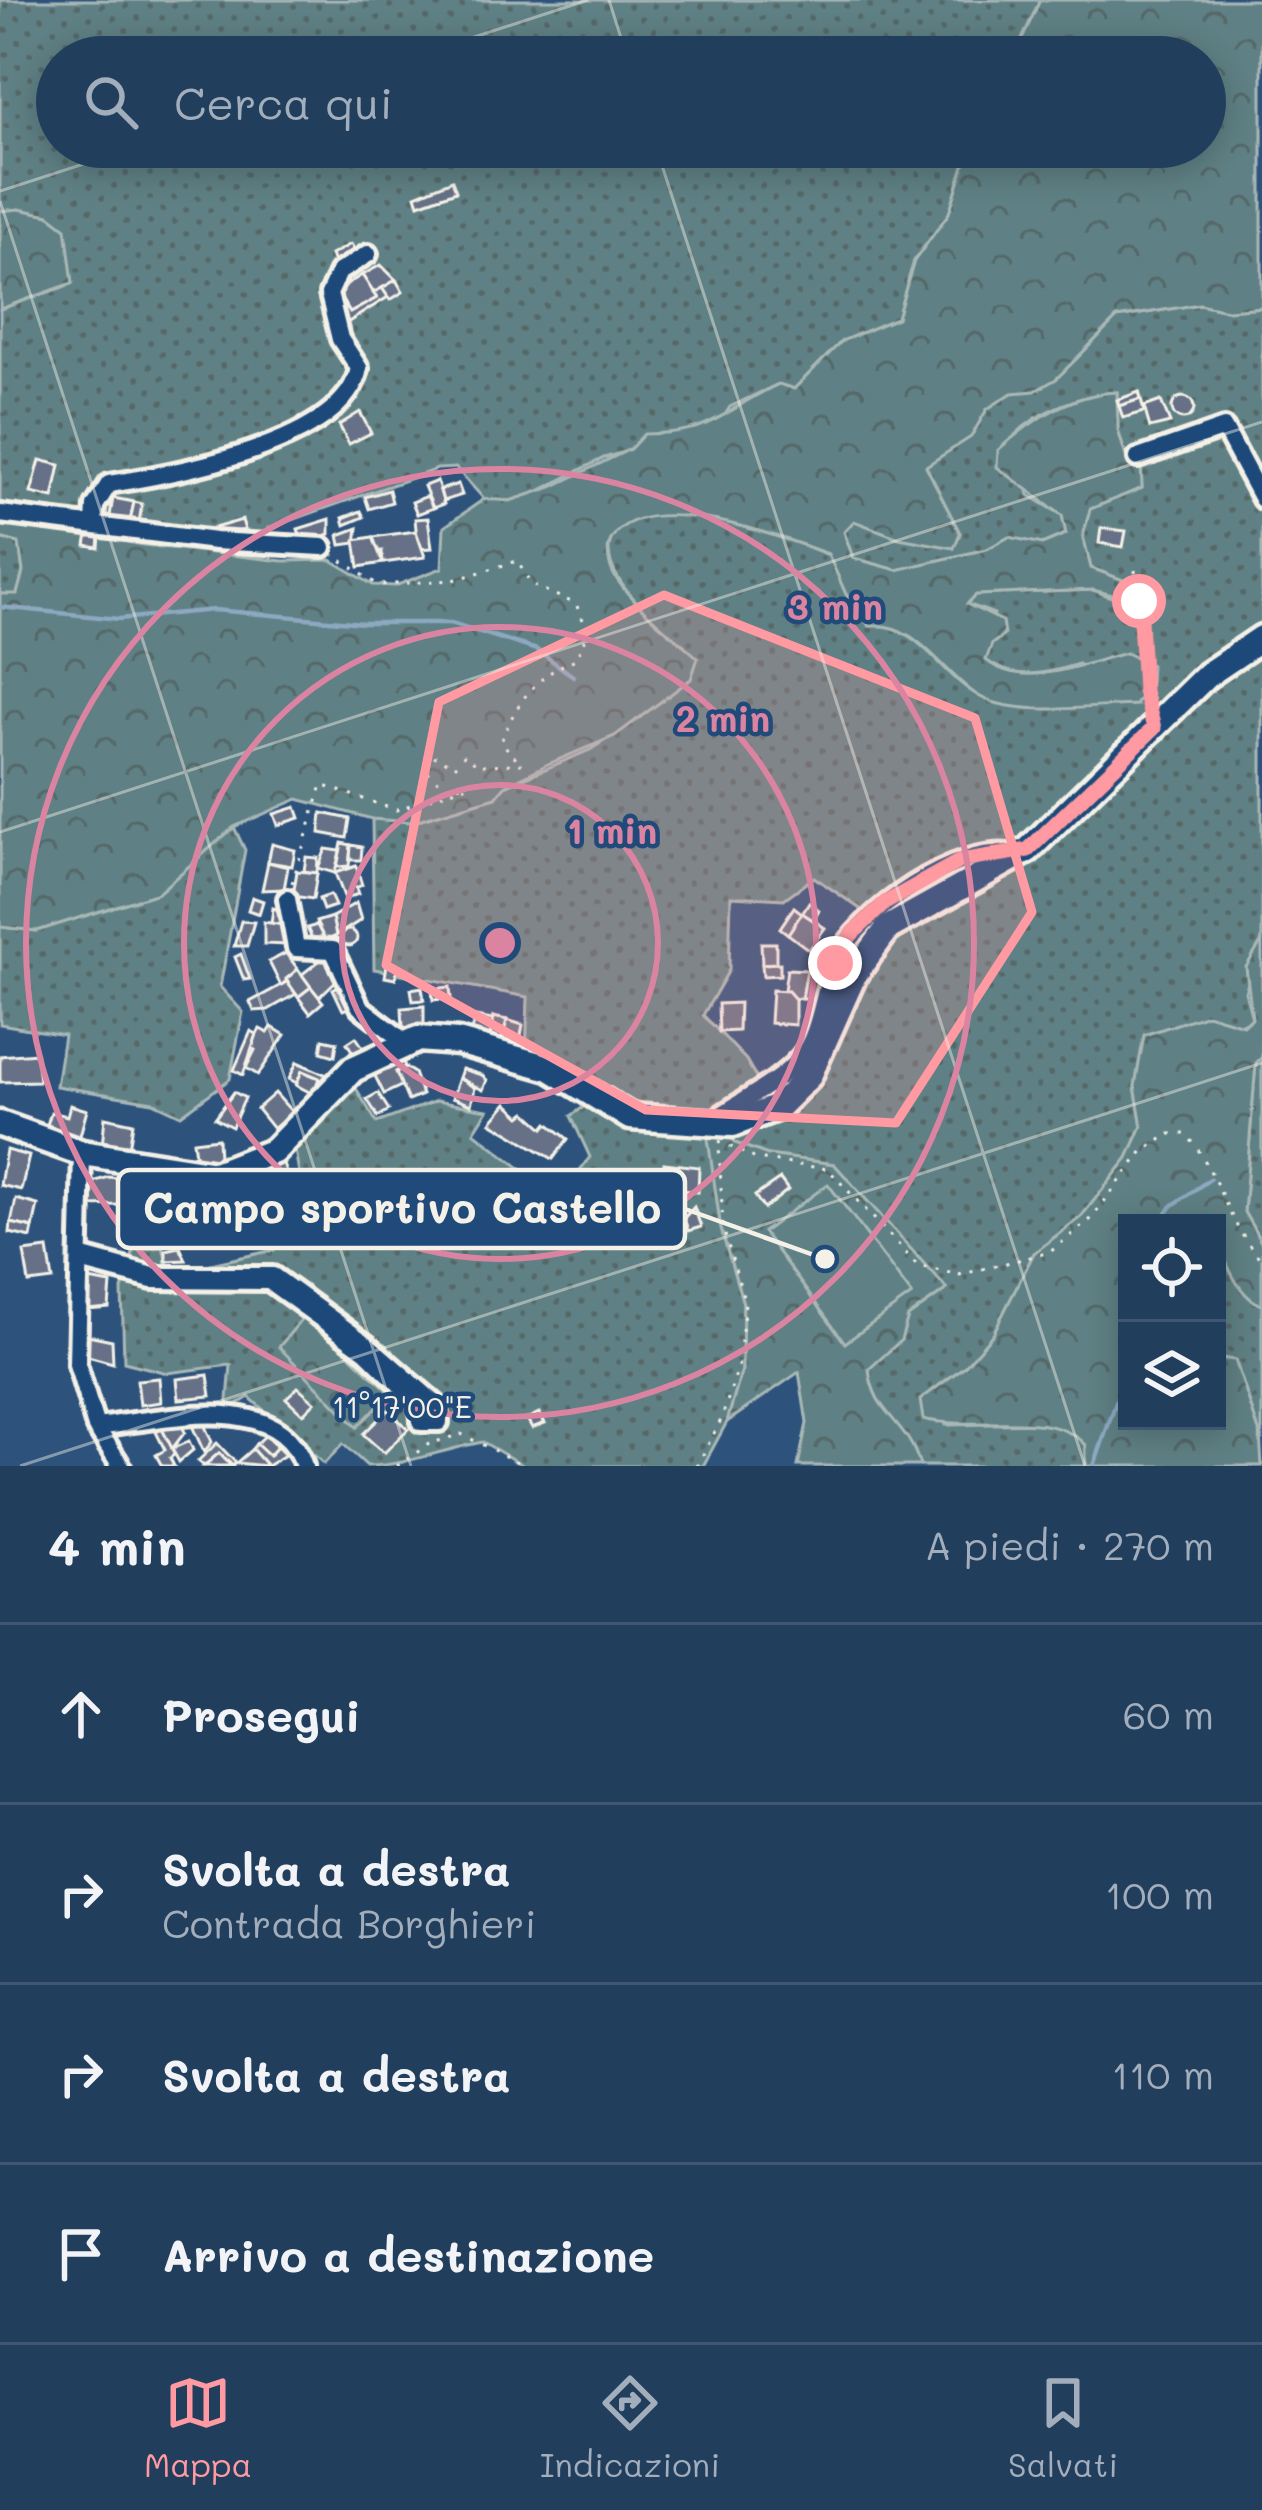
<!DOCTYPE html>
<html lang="it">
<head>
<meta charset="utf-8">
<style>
	:root { --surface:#223e5d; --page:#2e4966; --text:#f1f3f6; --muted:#a2aebc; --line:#3f5772; --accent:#ff9aa2 }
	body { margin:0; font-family:Mali,sans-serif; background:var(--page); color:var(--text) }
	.controls { position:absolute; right:36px; bottom:36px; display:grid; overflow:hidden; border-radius:0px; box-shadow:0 6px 30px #0003 }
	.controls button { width:108px; height:108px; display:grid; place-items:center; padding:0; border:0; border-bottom:3px solid var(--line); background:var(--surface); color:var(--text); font:60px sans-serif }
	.stop { position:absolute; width:36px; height:36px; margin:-27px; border:9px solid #ff9aa2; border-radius:50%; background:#fff }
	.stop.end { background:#ff9aa2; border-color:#fff; box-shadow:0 3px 12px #0008 }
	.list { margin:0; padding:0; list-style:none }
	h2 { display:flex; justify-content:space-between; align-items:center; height:156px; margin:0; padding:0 48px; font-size:51px }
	h2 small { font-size:39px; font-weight:400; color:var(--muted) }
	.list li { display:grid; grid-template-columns:78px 1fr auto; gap:36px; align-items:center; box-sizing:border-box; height:180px; padding:0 48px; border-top:3px solid var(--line) }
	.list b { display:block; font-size:45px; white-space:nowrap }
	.list p { margin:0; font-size:39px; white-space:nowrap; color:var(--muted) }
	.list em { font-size:39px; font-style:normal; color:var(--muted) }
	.icon { flex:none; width:66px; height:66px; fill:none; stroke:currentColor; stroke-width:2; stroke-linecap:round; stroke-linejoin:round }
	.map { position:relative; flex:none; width:1262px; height:1466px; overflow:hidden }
	.search { position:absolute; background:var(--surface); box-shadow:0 6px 30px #0003; left:36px; right:36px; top:36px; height:132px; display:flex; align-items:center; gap:30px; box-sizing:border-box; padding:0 42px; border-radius:66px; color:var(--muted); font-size:45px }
	.sheet { height:876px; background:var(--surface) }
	nav { display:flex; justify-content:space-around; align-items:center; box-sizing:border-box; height:168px; border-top:3px solid var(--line); background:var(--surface); font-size:33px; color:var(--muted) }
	nav a { display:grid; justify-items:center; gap:6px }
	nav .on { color:var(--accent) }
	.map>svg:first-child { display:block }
	.grass { fill:url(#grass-dots); stroke:#a9b8b6; stroke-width:3; fill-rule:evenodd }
	.forest { fill:url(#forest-crowns); stroke:#a9b8b6; stroke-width:3 }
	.pitch { fill:#5e8084; stroke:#a9b8b6; stroke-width:3 }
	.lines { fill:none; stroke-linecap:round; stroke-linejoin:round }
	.stream { stroke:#8da8c0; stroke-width:4.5 }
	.building { fill:#667086; stroke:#f4f1e8; stroke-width:3 }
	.street-casing { stroke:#f4f1e8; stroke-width:26 }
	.secondary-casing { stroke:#f4f1e8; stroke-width:33 }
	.path { stroke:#f4f1e8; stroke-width:3; stroke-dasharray:3 9; stroke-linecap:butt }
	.street { stroke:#1f4a7a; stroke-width:16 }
	.secondary { stroke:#1f4a7a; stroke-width:24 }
	.route { stroke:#ff9aa2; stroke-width:15 }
	.marked { fill:#ff9aa2; fill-opacity:0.2; stroke:#ff9aa2; stroke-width:9; stroke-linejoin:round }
	.ticks { fill:none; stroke:#f4f1e8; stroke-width:3; stroke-opacity:0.45 }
	.ring { fill:none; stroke:#db84a2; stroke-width:6 }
	.ticks-label { font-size:30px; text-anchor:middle; fill:#f4f1e8; stroke:#1f4a7a; stroke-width:9; stroke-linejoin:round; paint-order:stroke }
	.centre { fill:#db84a2; stroke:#1f4a7a; stroke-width:6 }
	.ring-label { font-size:36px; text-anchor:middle; font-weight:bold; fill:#db84a2; stroke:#1f4a7a; stroke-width:9; stroke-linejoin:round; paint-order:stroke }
	.leader { fill:none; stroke:#f4f1e8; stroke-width:4.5 }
	.callout-dot { fill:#f4f1e8; stroke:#1f4a7a; stroke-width:4.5 }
	.callout { fill:#1f4a7a; stroke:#f4f1e8; stroke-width:4.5 }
	.callout-label { font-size:42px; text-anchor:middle; font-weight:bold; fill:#f4f1e8 }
</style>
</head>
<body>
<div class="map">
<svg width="1262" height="1466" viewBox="0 0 1262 1466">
	<defs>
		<pattern id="grass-dots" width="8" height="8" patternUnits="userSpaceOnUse" patternTransform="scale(3)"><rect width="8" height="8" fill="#5e8084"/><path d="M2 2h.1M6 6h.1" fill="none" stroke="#556768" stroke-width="1.8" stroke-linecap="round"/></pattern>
		<pattern id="forest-crowns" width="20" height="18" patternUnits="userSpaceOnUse" patternTransform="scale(3)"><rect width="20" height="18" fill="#5e8084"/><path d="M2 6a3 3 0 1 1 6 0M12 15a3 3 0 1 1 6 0" fill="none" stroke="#556768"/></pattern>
	</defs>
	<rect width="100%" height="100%" fill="#2d527c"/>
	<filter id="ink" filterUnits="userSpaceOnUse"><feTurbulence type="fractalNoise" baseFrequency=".00833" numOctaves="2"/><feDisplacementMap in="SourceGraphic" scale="24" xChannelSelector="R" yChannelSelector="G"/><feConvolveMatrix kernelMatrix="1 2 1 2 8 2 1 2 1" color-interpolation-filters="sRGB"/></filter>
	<g filter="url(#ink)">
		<g class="grass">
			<path d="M0 0H1040L1014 57H57V147H970L949 214 914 262 897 318 842 341 794 389 778 384 730 407 719 424 604 458 531 495 510 501 484 499 456 468 437 469 269 528 272 560 144 545 0 519V309L72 284 19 209 0 211Z"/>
			<path d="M1200 304 1227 310 1262 307V941L1245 992 1252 1018 1135 1086 1142 1126 1128 1158 1081 1217 1034 1253 993 1334 965 1366 933 1390 946 1425 1047 1423 1070 1428 1086 1445V1466H920C906 1419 873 1415 869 1369L901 1340 907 1317 946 1290 834 1164 767 1155 735 1143 727 1126H707L721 1229 743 1303 742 1370 727 1422 703 1466H524L483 1442C443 1449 405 1466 367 1466L343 1444 324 1464 249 1397 227 1411 231 1365 167 1373 124 1362 122 1290 134 1250 163 1247 170 1273 274 1250 269 1195 302 1190 293 1139 348 1075 377 1123 436 1101 488 1110 474 1132 559 1198 590 1157 571 1116 599 1096 526 1059 528 997 374 969 372 819 411 822 496 797 505 786 590 750 638 719 663 698 684 645C650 619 562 545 641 516 677 502 792 540 829 555L846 594 869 626C919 619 947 686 985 698 1031 711 1087 706 1135 705L1078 664C1047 674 1013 682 985 660L994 614 967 604 975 595 1093 590 1119 600 1123 580 1091 568 1083 536 1090 509 1142 488 1141 466 1127 460 1118 430 1117 392C1082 394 1039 410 1015 435L1029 495 1062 515 1067 533 1042 544 1009 537 987 549 897 570 853 558 844 532 854 521 954 548 960 533 925 466 970 437 987 409 1012 392 1056 379 1117 318ZM814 877 892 931 773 1107 746 1060 703 1015 729 970 731 896 784 899Z"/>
			<path d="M0 538 19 543 23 572 17 595 0 594Z"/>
			<path d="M234 827 245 850 220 987 243 1012 230 1079 181 1115 153 1102 56 1086 64 1035 0 1024V927L37 931 158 893Z"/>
			<path d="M1262 1057V1244L1244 1212 1256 1063Z"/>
			<path d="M1217 1240 1262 1305V1441L1235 1360 1217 1358Z"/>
		</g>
		<g class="forest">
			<path d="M1040 0H1262V307L1227 310 1199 304 1117 318 1056 379 1035 391 1012 393 987 409 971 437 926 466 960 533 954 548 899 538 854 521 844 532 853 558 897 570 987 549 1009 537 1042 544 1066 534 1062 515 997 467 998 450C1032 420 1070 394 1117 392L1118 430 1127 460 1141 466 1142 488 1090 509 1083 536 1091 568 1123 580 1137 601 1093 590 976 595 967 604 1002 621 1004 635 992 644 986 660C1024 691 1083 663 1126 653L1151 665 1150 682 1135 705C1094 706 1013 718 977 695 944 674 914 619 870 626L846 594 828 554C783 537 644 487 612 538 604 550 610 571 618 581 639 611 671 633 698 658L691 679 615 736 548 764 505 786 496 797 411 822 372 819 298 799 234 827 158 893 37 931 0 927V594H17L23 572 19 543 0 538V519L144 545 283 561 331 560 373 585 395 586 442 568 444 527 484 499 510 501 552 487 630 449 644 434C718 433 717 413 779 384L794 389 842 341 897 318 914 261 949 213 970 147H1205V57H1014Z"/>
			<path d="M19 209 49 215 66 228 73 283 0 309V211Z"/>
			<path d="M1262 941V1057L1256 1063 1244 1212 1262 1244V1305C1237 1297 1217 1249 1217 1223H1127V1421H1217V1358L1235 1360 1260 1434 1262 1466H1086V1445C1051 1407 973 1432 923 1419L920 1400 965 1366 993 1334 1034 1253 1081 1217 1128 1158 1142 1126 1135 1086 1144 1035 1207 1014 1243 1025 1252 1018 1246 967Z"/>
			<path d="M706 1125 727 1126 735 1143 768 1155 834 1164 947 1289 908 1317 901 1340 869 1369C873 1415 907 1419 920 1466H798L807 1423 799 1372 727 1422 742 1370 743 1303 721 1229Z"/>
			<path d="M306 1314 391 1393 357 1427 279 1347Z"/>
		</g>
		<path class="pitch" d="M828 1184 912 1295 845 1343 763 1232Z"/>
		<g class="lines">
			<g class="stream">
				<path d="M0 607 119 619 214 610 363 623H451L537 650 573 676"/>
				<path d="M1160 1223 1172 1206 1210 1179"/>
				<path d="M1094 1466 1127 1371"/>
			</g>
		</g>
		<g class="building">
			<path d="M452 180 456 191 419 204 416 195Z"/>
			<path d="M351 244 357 254 335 265 331 255Z"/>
			<path d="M381 265 396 280 373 293 362 275Z"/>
			<path d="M362 275 377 298 350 313 336 291Z"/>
			<path d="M396 280 403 292 390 300 382 288Z"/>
			<path d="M382 288 388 297 347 323 335 304 341 299 350 313 377 298 373 293Z"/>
			<path d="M1139 392 1141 399 1119 406 1117 400Z"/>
			<circle cx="1183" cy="408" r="11"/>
			<path d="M1141 399 1144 412 1123 418 1119 406Z"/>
			<path d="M1161 401 1170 423 1150 428 1144 407Z"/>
			<path d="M360 412 371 433 349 444 339 425Z"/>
			<path d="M40 460 60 465 53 498 31 493Z"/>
			<path d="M437 481 444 504 433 508 424 486Z"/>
			<path d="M458 484 462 495 443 501 440 490Z"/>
			<path d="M389 490 392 502 369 509 365 497Z"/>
			<path d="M427 496 433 508 417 514 412 502Z"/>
			<path d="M113 498 134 502 129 527 109 522Z"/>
			<path d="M134 502 142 504 138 529 129 527Z"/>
			<path d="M361 511 364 517 345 525 343 518Z"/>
			<path d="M428 518 432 548 418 549 415 519Z"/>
			<path d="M330 519V534L303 544 298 529Z"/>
			<path d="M242 520 245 530 216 537 214 528Z"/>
			<path d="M358 528 356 543 341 545 339 535Z"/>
			<path d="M1101 528 1126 531 1123 547 1099 543Z"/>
			<path d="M416 531 425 557 383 563 382 551 374 552 373 537Z"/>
			<path d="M88 534 100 536 99 548 86 546Z"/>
			<path d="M373 537 383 563 359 567 355 540Z"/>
			<path d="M296 807 300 818 278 825 274 814Z"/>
			<path d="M322 813 350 819 347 838 320 833Z"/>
			<path d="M342 843 351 845 349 866 337 867Z"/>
			<path d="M272 844 295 850 292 866 268 862Z"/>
			<path d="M351 845 362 847 361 860H350Z"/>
			<path d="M326 849 340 851 335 873 318 868Z"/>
			<path d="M306 857 318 858 317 873 304 871Z"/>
			<path d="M268 862 288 867 284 889 262 890Z"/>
			<path d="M356 866 362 885 356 888 358 894 345 899 335 873Z"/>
			<path d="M297 871 317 873 313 899 293 896Z"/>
			<path d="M330 895 335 906 323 910 319 899Z"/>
			<path d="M252 897 263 901 259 914 248 910Z"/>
			<path d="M809 902 819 910 813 920 802 913Z"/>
			<path d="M356 903 361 920 336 936 332 917Z"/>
			<path d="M794 907 802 913 788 934 780 928Z"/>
			<path d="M273 908 286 912 289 926 271 924Z"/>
			<path d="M802 913 825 928 809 950 788 934Z"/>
			<path d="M332 917 336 936 325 941 316 922Z"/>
			<path d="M241 921 254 922 247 946H234Z"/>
			<path d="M264 922 289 926 287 945 264 944Z"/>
			<path d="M317 925 325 941 315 945 307 928Z"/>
			<circle cx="349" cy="938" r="8"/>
			<path d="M761 943H776V963L762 964Z"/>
			<path d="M286 953 298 969 281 986 269 962Z"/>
			<path d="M241 954 250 979 244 980 235 957Z"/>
			<path d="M328 954 344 973 319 997 301 975Z"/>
			<path d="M780 963V975L763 976 762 964Z"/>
			<path d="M387 964 398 965 395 979 385 977Z"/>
			<path d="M298 969 311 987 298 997 286 979Z"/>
			<path d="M787 969 807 970 802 999 790 998 784 990Z"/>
			<path d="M807 970 818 971 815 999H802Z"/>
			<path d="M287 982 296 994 268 1010 254 1011 250 1002Z"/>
			<path d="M344 983 354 1005 343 1010 333 989Z"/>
			<path d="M311 987 323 1002 310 1013 298 997Z"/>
			<path d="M422 987 424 1000 413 1001 411 989Z"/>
			<path d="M450 987 451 998 433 1000 432 989Z"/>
			<path d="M772 990 788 991 795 999V1025L770 1023Z"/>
			<path d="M739 1003 738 1031 719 1032 718 1004Z"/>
			<path d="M424 1006V1027L403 1028 402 1008Z"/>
			<path d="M475 1017 493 1020 491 1037 472 1032Z"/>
			<path d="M493 1017 507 1020 502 1042 490 1040Z"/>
			<path d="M507 1020 523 1025 519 1046 502 1042Z"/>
			<path d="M272 1027 285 1035 258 1075 246 1068 255 1050 250 1047 260 1029 268 1033Z"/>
			<path d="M251 1031 257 1034 243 1075 234 1070Z"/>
			<path d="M356 1037 369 1056 352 1068 344 1058 352 1051 347 1043Z"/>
			<path d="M323 1039 337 1042 335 1056 321 1052Z"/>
			<path d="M36 1053 39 1081 0 1082V1056Z"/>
			<path d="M402 1058 405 1067 396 1072 403 1085 384 1094 373 1072Z"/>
			<path d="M297 1062 327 1075 322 1085 319 1078 302 1071 297 1083 289 1079Z"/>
			<path d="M405 1067 414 1073 422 1095 408 1101 396 1072Z"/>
			<path d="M462 1069 482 1075 487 1080 483 1090 459 1078Z"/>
			<path d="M302 1071 319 1078 313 1094 296 1085Z"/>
			<path d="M459 1078 475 1088 471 1105 452 1098Z"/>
			<path d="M234 1092 245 1098 232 1127 215 1118Z"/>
			<path d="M275 1093 293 1113 273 1129 257 1109Z"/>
			<path d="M378 1093 389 1110 378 1117 367 1099Z"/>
			<path d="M507 1103 521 1116 526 1112 544 1128 548 1123 568 1139 553 1159 491 1122Z"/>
			<path d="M70 1105 87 1110 78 1143 44 1135 51 1112 67 1116Z"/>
			<path d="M105 1117 133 1123 129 1149 102 1146Z"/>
			<path d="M218 1138 219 1158 196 1161 193 1141Z"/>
			<path d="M6 1150 29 1156 21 1190 0 1185Z"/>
			<path d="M280 1154 287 1176 273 1185 259 1169Z"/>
			<path d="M664 1163 699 1167 698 1192 662 1188Z"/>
			<path d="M108 1177 148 1181 146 1204 92 1206 93 1182Z"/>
			<path d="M780 1179 788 1190 764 1209 755 1196Z"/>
			<path d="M16 1199 38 1205 33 1228 11 1223Z"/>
			<path d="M694 1207 701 1227 688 1231 684 1218Z"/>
			<path d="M11 1223 33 1228 31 1238 10 1233Z"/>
			<path d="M180 1247 186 1260 166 1261V1250Z"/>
			<path d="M48 1249 53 1280 29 1283 24 1252Z"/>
			<path d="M89 1280 111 1284 109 1308 86 1310Z"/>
			<path d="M88 1335 112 1340 113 1363 88 1356Z"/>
			<path d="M208 1375 211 1396 179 1399 177 1379Z"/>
			<path d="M159 1378 161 1402 140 1405 137 1380Z"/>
			<path d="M298 1387 315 1402 303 1414 286 1398Z"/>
			<path d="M388 1410 408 1429 384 1453 363 1434Z"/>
			<path d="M539 1413 545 1423 532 1428 527 1419Z"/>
			<path d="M200 1415 212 1442 204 1452 188 1417Z"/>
			<path d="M179 1420 185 1432 172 1449 162 1429Z"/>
			<path d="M162 1429 175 1454 170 1458 174 1466H162L156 1455 165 1450 156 1432Z"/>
			<path d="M266 1435 277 1447 269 1456 256 1444Z"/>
			<path d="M189 1441 193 1450 179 1462 172 1449Z"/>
			<path d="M217 1443 236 1463 233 1466 219 1453 204 1466 198 1461Z"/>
			<path d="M256 1444 269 1456 277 1447 285 1455 267 1466 252 1449Z"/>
			<path d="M252 1449 267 1466 236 1463Z"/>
			<path d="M219 1453 231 1466H204Z"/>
		</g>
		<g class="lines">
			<g class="street-casing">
				<g id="street">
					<path d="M1138 458 1224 428 1262 499"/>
					<path d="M0 514 215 541 323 547"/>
					<path d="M94 525 95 506 109 484C172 474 345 444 359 368L340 339 329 294 339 272 368 254"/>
					<path d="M287 899 296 948 333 950 360 1007 404 1041"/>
					<path d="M710 1123C740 1100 774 1087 800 1058 821 1035 822 992 835 963 858 913 959 842 1016 855"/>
					<path d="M82 1153 77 1364 96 1427 121 1466"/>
					<path d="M80 1261 152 1280 269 1281 366 1351 420 1404 421 1422H439L436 1404 370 1347 273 1276H153L80 1256"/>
					<path d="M96 1427C158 1421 279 1387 304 1466"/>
				</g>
			</g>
			<g class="secondary-casing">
				<path id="secondary" d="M0 1124 82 1153 215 1174 274 1151 353 1069 418 1039 458 1042 550 1068 630 1117 733 1124 778 1107 809 1076 854 975 888 928 1028 850 1207 675 1262 638"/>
			</g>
			<g class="path">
				<path d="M1135 570 1149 708"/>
				<path d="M292 883 322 785 396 810 468 785 443 786 423 767 436 756 455 766 464 755 479 765 522 764 501 742C516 702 536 675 576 659L588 631 576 604 532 585 517 561 454 580 378 585 334 555"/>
				<path d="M719 1141 756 1159 828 1169 918 1266 959 1275 1050 1252 1090 1220 1143 1151 1170 1134H1186C1219 1171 1225 1223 1262 1260"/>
				<path d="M397 1466 429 1444 461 1434 525 1466"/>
				<path d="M697 1466 721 1420 738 1368 745 1303 723 1228 719 1145"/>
			</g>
			<use href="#street" class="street"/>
			<use href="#secondary" class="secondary"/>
		</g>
	</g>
	<g class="lines" filter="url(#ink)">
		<path class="route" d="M835 963 851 935 885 903 960 861 1028 850 1154 728 1144 691 1139 601"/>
	</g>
	<path class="marked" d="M664 595 975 718 1032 912 896 1123 646 1110 386 965 439 702Z"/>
	<path class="ticks" d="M609 0 627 57M413 57 588 0M656 147 1085 1466M0 191 136 147M0 201 411 1466M0 832 1262 422M20 1466 1262 1063"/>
	<g class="ring">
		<circle cx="500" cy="943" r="158"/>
		<circle cx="500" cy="943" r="316"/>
		<circle cx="500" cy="943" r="474"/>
	</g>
	<g class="ticks-label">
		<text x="402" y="1418">11°17'00"E</text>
	</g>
	<circle cx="500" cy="943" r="18" class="centre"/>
	<g class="ring-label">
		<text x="835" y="620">3 min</text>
		<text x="723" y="732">2 min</text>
		<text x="612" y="844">1 min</text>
	</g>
	<path class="leader" d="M825 1259L685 1209"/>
	<circle class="callout-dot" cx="825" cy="1259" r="12"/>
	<rect class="callout" x="118" y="1170" width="567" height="78" rx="12"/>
	<g class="callout-label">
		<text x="402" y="1223">Campo sportivo Castello</text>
	</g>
</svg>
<div class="controls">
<button><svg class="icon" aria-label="locate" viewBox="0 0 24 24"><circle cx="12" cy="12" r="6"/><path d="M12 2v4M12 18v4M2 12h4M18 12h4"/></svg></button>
<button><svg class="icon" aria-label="layers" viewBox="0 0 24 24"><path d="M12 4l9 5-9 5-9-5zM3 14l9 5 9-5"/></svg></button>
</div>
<div class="stop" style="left:1139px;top:601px"></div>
<div class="stop end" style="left:835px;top:963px"></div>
<div class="search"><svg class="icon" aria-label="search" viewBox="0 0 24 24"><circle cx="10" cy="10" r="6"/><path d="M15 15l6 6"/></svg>Cerca qui</div>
</div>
<section class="sheet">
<h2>4 min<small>A piedi · 270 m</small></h2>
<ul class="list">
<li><svg class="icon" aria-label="ahead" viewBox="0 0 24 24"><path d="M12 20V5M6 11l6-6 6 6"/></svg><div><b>Prosegui</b></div><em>60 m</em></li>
<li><svg class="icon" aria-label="right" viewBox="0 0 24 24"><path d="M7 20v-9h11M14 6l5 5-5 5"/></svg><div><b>Svolta a destra</b><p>Contrada Borghieri</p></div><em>100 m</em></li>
<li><svg class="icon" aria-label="right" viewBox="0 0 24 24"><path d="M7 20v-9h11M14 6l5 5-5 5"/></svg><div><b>Svolta a destra</b></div><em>110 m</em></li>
<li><svg class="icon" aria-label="arrive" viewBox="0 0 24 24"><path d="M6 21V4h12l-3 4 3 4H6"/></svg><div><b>Arrivo a destinazione</b></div></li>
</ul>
</section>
<nav>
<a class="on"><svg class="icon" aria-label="map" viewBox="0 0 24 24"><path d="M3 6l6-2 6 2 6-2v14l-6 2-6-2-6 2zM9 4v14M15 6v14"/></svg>Mappa</a>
<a><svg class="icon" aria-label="directions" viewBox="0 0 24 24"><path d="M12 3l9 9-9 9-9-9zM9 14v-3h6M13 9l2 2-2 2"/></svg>Indicazioni</a>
<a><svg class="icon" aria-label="saved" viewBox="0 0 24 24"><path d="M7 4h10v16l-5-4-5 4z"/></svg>Salvati</a>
</nav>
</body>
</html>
